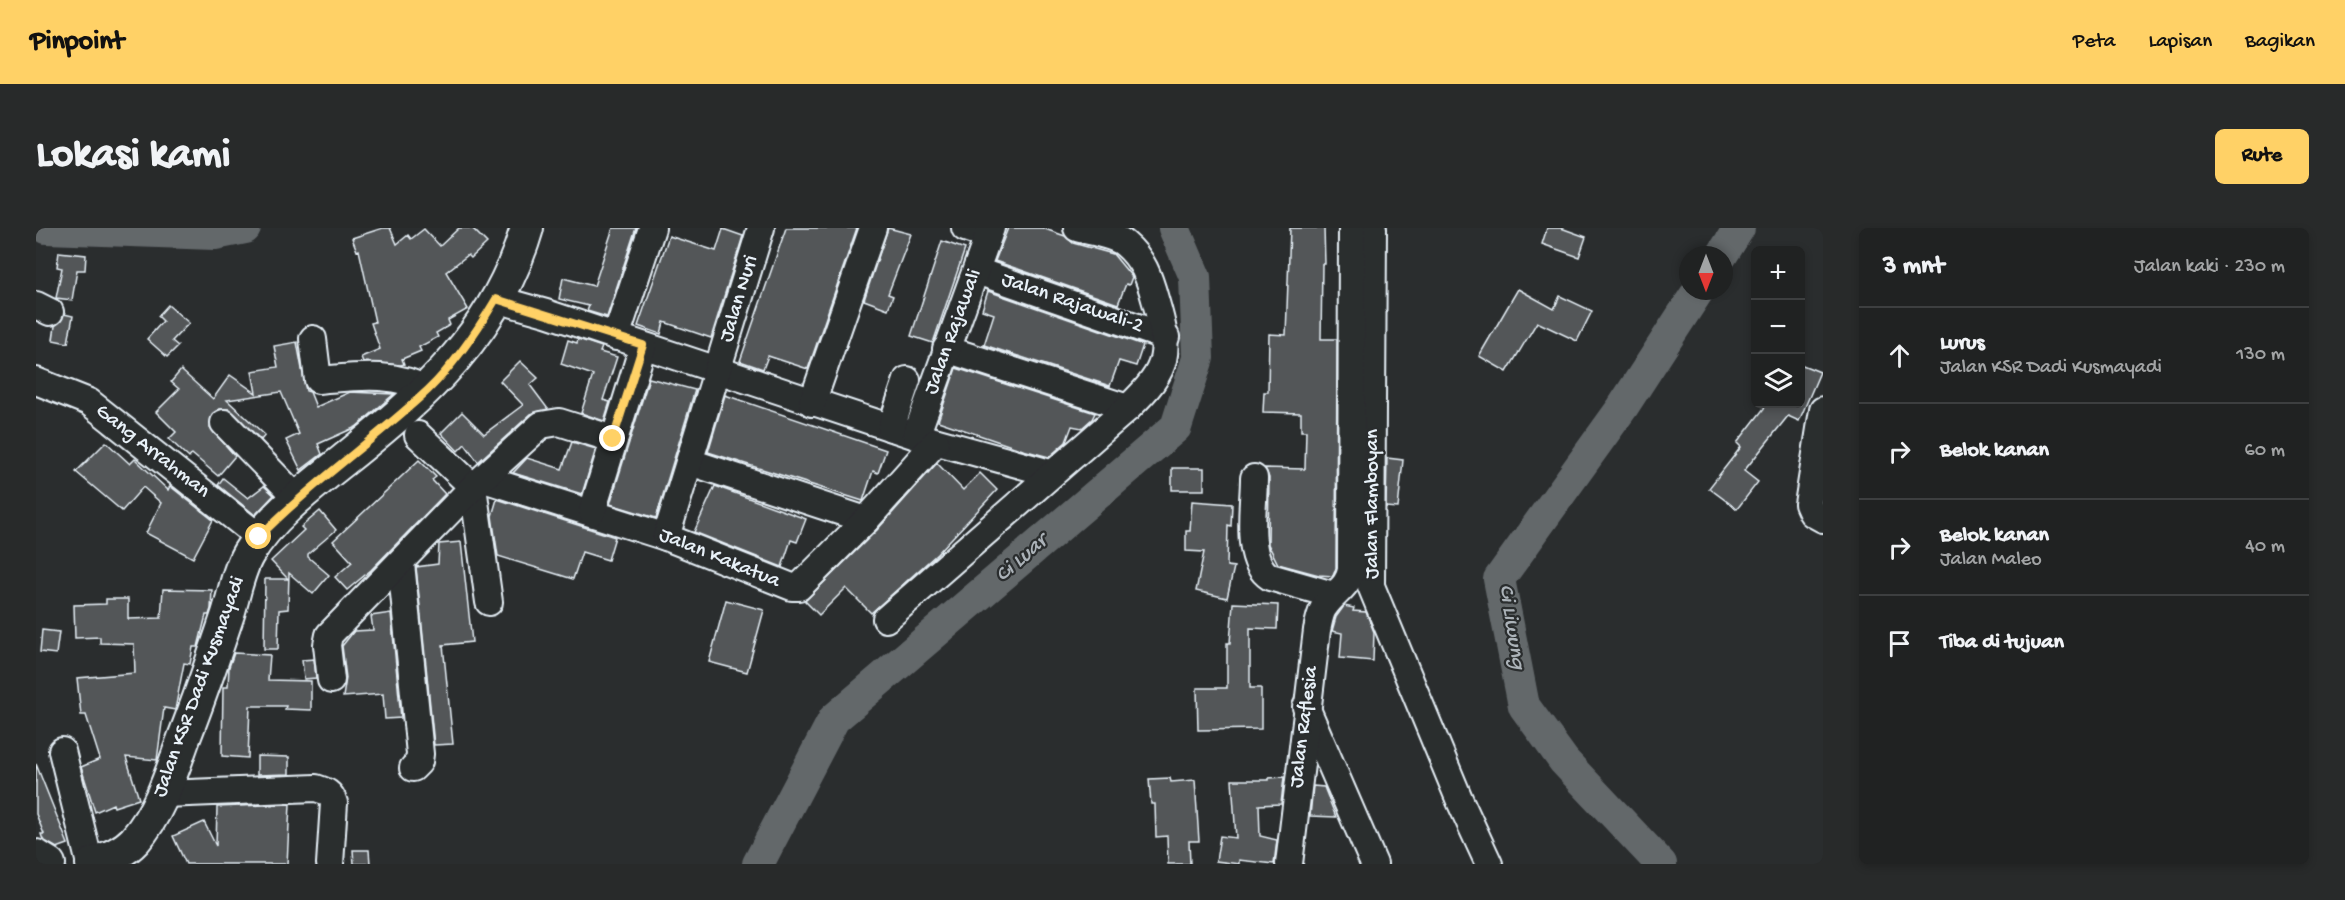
<!DOCTYPE html>
<html lang="id">
<head>
<meta charset="utf-8">
<style>
	:root { --surface:#202222; --page:#282a2a; --text:#f1f3f6; --muted:#a2a4a5; --line:#3d3f40; --accent:#ffd166 }
	body { margin:0; font-family:"Gochi Hand",sans-serif; background:var(--page); color:var(--text) }
	.controls { position:absolute; right:18px; top:18px; display:grid; overflow:hidden; border-radius:9px; box-shadow:0 3px 9px #0003 }
	.controls button { width:54px; height:54px; display:grid; place-items:center; padding:0; border:0; border-bottom:2px solid var(--line); background:var(--surface); color:var(--text); font:30px sans-serif }
	.compass { position:absolute; left:1643px; top:18px; width:54px; height:54px; border-radius:50%; background:var(--surface); box-shadow:0 3px 9px #0003; rotate:180deg }
	.stop { position:absolute; width:18px; height:18px; margin:-14px; border:4px solid #ffd166; border-radius:50%; background:#fff }
	.stop.end { background:#ffd166; border-color:#fff; box-shadow:0 2px 6px #0008 }
	.list { margin:0; padding:0; list-style:none }
	h2 { display:flex; justify-content:space-between; align-items:center; height:78px; margin:0; padding:0 24px; font-size:26px }
	h2 small { font-size:20px; font-weight:400; color:var(--muted) }
	.list li { display:grid; grid-template-columns:39px 1fr auto; gap:18px; align-items:center; box-sizing:border-box; height:96px; padding:0 24px; border-top:2px solid var(--line) }
	.list b { display:block; font-size:22px; white-space:nowrap }
	.list p { margin:0; font-size:20px; white-space:nowrap; color:var(--muted) }
	.list em { font-size:20px; font-style:normal; color:var(--muted) }
	.icon { flex:none; width:33px; height:33px; fill:none; stroke:currentColor; stroke-width:2; stroke-linecap:round; stroke-linejoin:round }
	.map { position:relative; flex:none; width:1787px; height:636px; overflow:hidden; border-radius:9px }
	header { display:flex; align-items:center; gap:36px; box-sizing:border-box; height:84px; padding:0 30px; background:var(--accent); color:#111 }
	header strong { font-size:28px }
	nav { display:flex; gap:33px; margin-inline-start:auto; font-size:21px }
	.intro { display:flex; align-items:center; justify-content:space-between; box-sizing:border-box; height:144px; padding:0 36px }
	h1 { margin:0; font-size:42px }
	.button { padding:15px 27px; border-radius:9px; background:var(--accent); color:#111; font-size:21px; font-weight:700 }
	main { display:flex; gap:36px; padding:0 36px }
	aside { flex:1; background:var(--surface); border-radius:9px; box-shadow:0 3px 9px #0003 }
	.map>svg:first-child { display:block }
	.lines { fill:none; stroke-linecap:round; stroke-linejoin:round }
	.river { stroke:#63686b; stroke-width:32 }
	.building { fill:#535759; stroke:#e8f1f8; stroke-width:1.5 }
	.minor-casing { stroke:#e8f1f8; stroke-width:30 }
	.major-casing { stroke:#e8f1f8; stroke-width:36 }
	.minor { stroke:#2a2d2e; stroke-width:26 }
	.major { stroke:#2a2d2e; stroke-width:32 }
	.route { stroke:#ffd166; stroke-width:8 }
	.labels { text-anchor:middle; dominant-baseline:central; stroke-width:4.5; stroke-linejoin:round; paint-order:stroke }
	.street-label { font-size:21px; fill:#e8f1f8; stroke:#2a2d2e }
	.water-label { font-size:22px; font-style:italic; fill:#acb3b9; stroke:#2a2d2e }
</style>
</head>
<body>
<header>
<strong>Pinpoint</strong>
<nav><a>Peta</a><a>Lapisan</a><a>Bagikan</a></nav>
</header>
<div class="intro"><h1>Lokasi kami</h1><a class="button">Rute</a></div>
<main>
<div class="map">
<svg width="1787" height="636" viewBox="0 0 1787 636">
	<rect width="100%" height="100%" fill="#2a2d2e"/>
	<filter id="ink" filterUnits="userSpaceOnUse"><feTurbulence type="fractalNoise" baseFrequency=".0167" numOctaves="2"/><feDisplacementMap in="SourceGraphic" scale="12" xChannelSelector="R" yChannelSelector="G"/><feConvolveMatrix kernelMatrix="1 2 1 2 8 2 1 2 1" color-interpolation-filters="sRGB"/></filter>
	<g filter="url(#ink)">
		<g class="lines">
			<g class="river">
				<path d="M11 0 179 6 209 0"/>
				<path d="M1686 27 1703 0"/>
				<path d="M722 636 798 491 1140 199 1162 130 1159 49 1138 0"/>
				<path d="M1625 636 1528 533 1488 478 1463 351 1586 180 1662 63"/>
			</g>
		</g>
		<g class="building">
			<path d="M347 0H354L361 16 372 7 375 11 388 1 404 18 423 0H436L451 15 435 30 432 27 410 44 432 81 412 92 414 97 400 105 402 109 383 119 385 123 366 131 368 136 365 137 327 134 325 129 344 121 335 95 339 94 323 22 321 23 316 10Z"/>
			<path d="M577 0H600L571 89 551 83 553 78 523 71 527 50 558 58Z"/>
			<path d="M750 0H821L772 141 732 128 727 141 704 133Z"/>
			<path d="M852 0 875 6 852 66 857 68 852 81 828 72Z"/>
			<path d="M972 0H1006L1029 8 1037 15 1077 26 1096 49 1093 57 1090 56 1082 76 959 33Z"/>
			<path d="M1254 0H1288L1289 36H1286L1285 111H1301L1300 340 1297 348 1283 347 1242 336 1232 316 1233 250 1229 240 1269 241 1270 203H1265V185L1227 184 1228 164H1232L1233 106 1250 107Z"/>
			<path d="M1511 0H1525L1550 9 1543 29 1506 16Z"/>
			<path d="M687 1 707 8 675 110 628 94 625 106 602 98 633 8 680 23Z"/>
			<path d="M906 13 929 21 897 115 875 108Z"/>
			<path d="M23 24 50 27 49 42H41L36 72 20 70 26 40 21 39Z"/>
			<path d="M1482 61 1518 81 1524 68 1556 83 1541 113 1501 94 1471 144 1443 128Z"/>
			<path d="M952 63 1107 117 1100 138 1083 133 1074 158 948 117 958 86 946 82Z"/>
			<path d="M132 77 153 95 136 113 142 118 131 129 111 111 127 93 122 88Z"/>
			<path d="M28 86 37 88 32 115 17 112 19 98Z"/>
			<path d="M542 111 566 119 564 124 581 129 567 172 574 174 568 193 545 185 557 147 525 136 532 112 541 115Z"/>
			<path d="M261 114 270 163 274 164 280 179 314 164 358 166 320 199 282 216 286 226 265 242 250 212 263 206 245 164 191 172 229 207 225 212 193 181H184L177 185 174 199 199 228 182 248 156 226 153 230 133 211 140 204 120 184 143 161 135 154 145 142 177 171 194 147 220 165 216 143 242 139 238 118Z"/>
			<path d="M484 133 502 150 494 157 512 181 495 186 442 234 429 216 422 223 405 205 426 184 448 206 487 177 464 153Z"/>
			<path d="M1764 136 1784 144 1763 193 1752 188 1708 243 1722 254 1701 281 1673 260 1705 219 1701 215 1729 179 1723 176H1764Z"/>
			<path d="M920 140 1059 185 1056 191 1046 200 1036 198 1030 214 1013 229 987 222 902 193Z"/>
			<path d="M613 150 659 162 620 290 574 276Z"/>
			<path d="M689 167 850 222 842 245 837 243 827 273 672 224Z"/>
			<path d="M70 214 94 236 99 231 132 262 134 258 177 292 157 330 110 305 125 275 107 259 86 283 40 244Z"/>
			<path d="M536 214 560 221 546 266 477 245 491 230 526 241Z"/>
			<path d="M1351 230 1367 232 1362 280 1350 279Z"/>
			<path d="M383 232 400 249 396 252 409 266 335 342 311 362 299 349 316 334 297 313Z"/>
			<path d="M901 235 927 262 944 245 961 262 901 326 835 385 810 360 783 387 769 373 841 302Z"/>
			<rect x="1136" y="240" width="32" height="22"/>
			<path d="M187 250 212 270 228 258 238 267 219 287 182 257Z"/>
			<path d="M679 258 770 291 761 314 755 312 746 339 658 304Z"/>
			<path d="M461 271 579 309 572 332 546 324 537 351 462 328 456 288Z"/>
			<path d="M1156 273 1196 276 1195 298 1192 297 1191 338 1198 339 1191 370 1160 363 1168 324 1150 323V303H1154Z"/>
			<path d="M284 283 300 302 272 326V329L293 347 277 366 253 345 252 381 243 382 242 421H228L229 351H252L235 333 268 302 265 299Z"/>
			<path d="M425 314 436 414 407 417 417 516 398 517 380 339 402 336 403 316Z"/>
			<path d="M127 361 176 362 175 381 173 387H170L162 419H157L154 436 148 435 139 482 128 480 121 532 90 529 103 571 78 579 77 576 59 584 45 539 64 531 50 487H45L41 450 99 445 98 416 64 415V409L39 410 38 377 70 376V371H92V391L125 390Z"/>
			<path d="M690 372 728 382 711 444 673 434Z"/>
			<path d="M1197 375 1242 377 1241 401 1214 400V460H1225V501L1162 502 1161 460H1191V415H1194Z"/>
			<path d="M1308 378 1318 380 1317 383 1330 384 1338 404 1337 433 1304 430 1306 405 1296 403 1300 389Z"/>
			<path d="M355 385 365 490 349 491 347 466 307 469 310 450 306 418 318 403 337 402 335 388Z"/>
			<path d="M6 402 23 404 20 426 4 424Z"/>
			<path d="M198 425 234 427 232 452 275 453V482L249 481 250 478H214L212 530 186 528 187 459H192L193 439Z"/>
			<path d="M278 431 280 450 268 451 266 432Z"/>
			<path d="M221 528 253 529V546L221 547Z"/>
			<path d="M0 536 32 616 21 620 7 612 5 606H8L0 586Z"/>
			<path d="M1248 549 1245 576 1223 577 1224 608 1241 612 1238 636 1203 632V636L1180 633 1184 608 1200 610 1196 552H1233V550Z"/>
			<path d="M1134 550 1135 554 1159 552 1163 613H1153L1154 636H1132L1131 608 1120 609 1119 576H1115L1113 551Z"/>
			<path d="M1277 558 1288 559 1300 589 1274 588Z"/>
			<path d="M254 576 251 636H150L137 608 168 594 180 618 181 579Z"/>
			<path d="M317 622H333L334 636H318Z"/>
		</g>
		<g class="lines">
			<g class="minor-casing">
				<g id="minor">
					<path d="M929 0 952 8"/>
					<path d="M1337 0 1335 358 1424 573 1453 636"/>
					<path d="M941 43 1130 109"/>
					<path d="M460 71 510 85 880 208 1014 245"/>
					<path d="M0 77 14 84"/>
					<path d="M580 109 616 0"/>
					<path d="M277 111 282 152C320 149 356 143 392 162"/>
					<path d="M910 121 1092 180"/>
					<path d="M0 153 53 174 223 309"/>
					<path d="M776 175 837 0"/>
					<path d="M1787 182 1772 276 1776 285 1787 291"/>
					<path d="M188 195 261 270"/>
					<path d="M855 200 871 152"/>
					<path d="M382 207 437 259 453 374"/>
					<path d="M880 208 955 0"/>
					<path d="M654 234 830 292"/>
					<path d="M1218 250C1218 278 1208 333 1234 349L1297 367"/>
					<path d="M448 251 630 309 756 359H763L830 292 900 214"/>
					<path d="M556 284 607 118"/>
					<path d="M630 309 725 0"/>
					<path d="M365 335 384 526 383 534 377 540"/>
					<path d="M850 391 1092 180C1134 140 1135 125 1119 71 1113 49 1107 31 1089 16 1079 7 1055 4 1041 0"/>
					<path d="M295 452 291 417 293 407 437 259 505 197 523 194 577 211"/>
					<path d="M1270 479 1338 636"/>
					<path d="M26 523 54 636"/>
					<path d="M128 566 280 560C290 563 295 565 298 575L294 636"/>
					<path d="M1253 636 1281 402C1283 394 1284 384 1289 378 1298 364 1312 360 1315 342L1316 0"/>
				</g>
			</g>
			<g class="major-casing">
				<g id="major">
					<path d="M0 628 13 636"/>
					<path d="M56 636C72 630 87 625 99 612 124 583 135 546 148 510 164 469 178 428 192 386 198 367 202 343 212 326 235 288 274 259 309 231 389 167 461 104 491 0"/>
				</g>
			</g>
			<use href="#minor" class="minor"/>
			<use href="#major" class="major"/>
		</g>
	</g>
	<g class="lines" filter="url(#ink)">
		<path class="route" d="M223 309C276 255 337 213 392 162 419 136 441 103 460 71L607 117 577 211"/>
	</g>
	<g class="labels">
		<g class="street-label">
			<text transform="translate(704 71) rotate(-73)">Jalan Nuri</text>
			<text transform="translate(1036 76) rotate(19)">Jalan Rajawali-2</text>
			<text transform="translate(918 104) rotate(-70)">Jalan Rajawali</text>
			<text transform="translate(116 224) rotate(38)">Gang Arrahman</text>
			<text transform="translate(1337 276) rotate(-90)">Jalan Flamboyan</text>
			<text transform="translate(683 331) rotate(22)">Jalan Kakatua</text>
			<text transform="translate(164 459) rotate(-70)">Jalan KSR Dadi Kusmayadi</text>
			<text transform="translate(1269 499) rotate(-83)">Jalan Raflesia</text>
		</g>
		<g class="water-label">
			<text transform="translate(986 331) rotate(-41)">Ci Luar</text>
			<text transform="translate(1475 399) rotate(81)">Ci Liwung</text>
		</g>
	</g>
</svg>
<div class="controls">
<button>+</button>
<button>−</button>
<button><svg class="icon" aria-label="layers" viewBox="0 0 24 24"><path d="M12 4l9 5-9 5-9-5zM3 14l9 5 9-5"/></svg></button>
</div>
<svg class="compass" viewBox="-18 -18 36 36"><path d="M0-13l5 13h-10z" fill="#e53935"/><path d="M0 13l5-13h-10z" fill="#a2a4a5"/></svg>
<div class="stop" style="left:223px;top:309px"></div>
<div class="stop end" style="left:577px;top:211px"></div>
</div>
<aside>
<h2>3 mnt<small>Jalan kaki · 230 m</small></h2>
<ul class="list">
<li><svg class="icon" aria-label="ahead" viewBox="0 0 24 24"><path d="M12 20V5M6 11l6-6 6 6"/></svg><div><b>Lurus</b><p>Jalan KSR Dadi Kusmayadi</p></div><em>130 m</em></li>
<li><svg class="icon" aria-label="right" viewBox="0 0 24 24"><path d="M7 20v-9h11M14 6l5 5-5 5"/></svg><div><b>Belok kanan</b></div><em>60 m</em></li>
<li><svg class="icon" aria-label="right" viewBox="0 0 24 24"><path d="M7 20v-9h11M14 6l5 5-5 5"/></svg><div><b>Belok kanan</b><p>Jalan Maleo</p></div><em>40 m</em></li>
<li><svg class="icon" aria-label="arrive" viewBox="0 0 24 24"><path d="M6 21V4h12l-3 4 3 4H6"/></svg><div><b>Tiba di tujuan</b></div></li>
</ul>
</aside>
</main>
</body>
</html>
